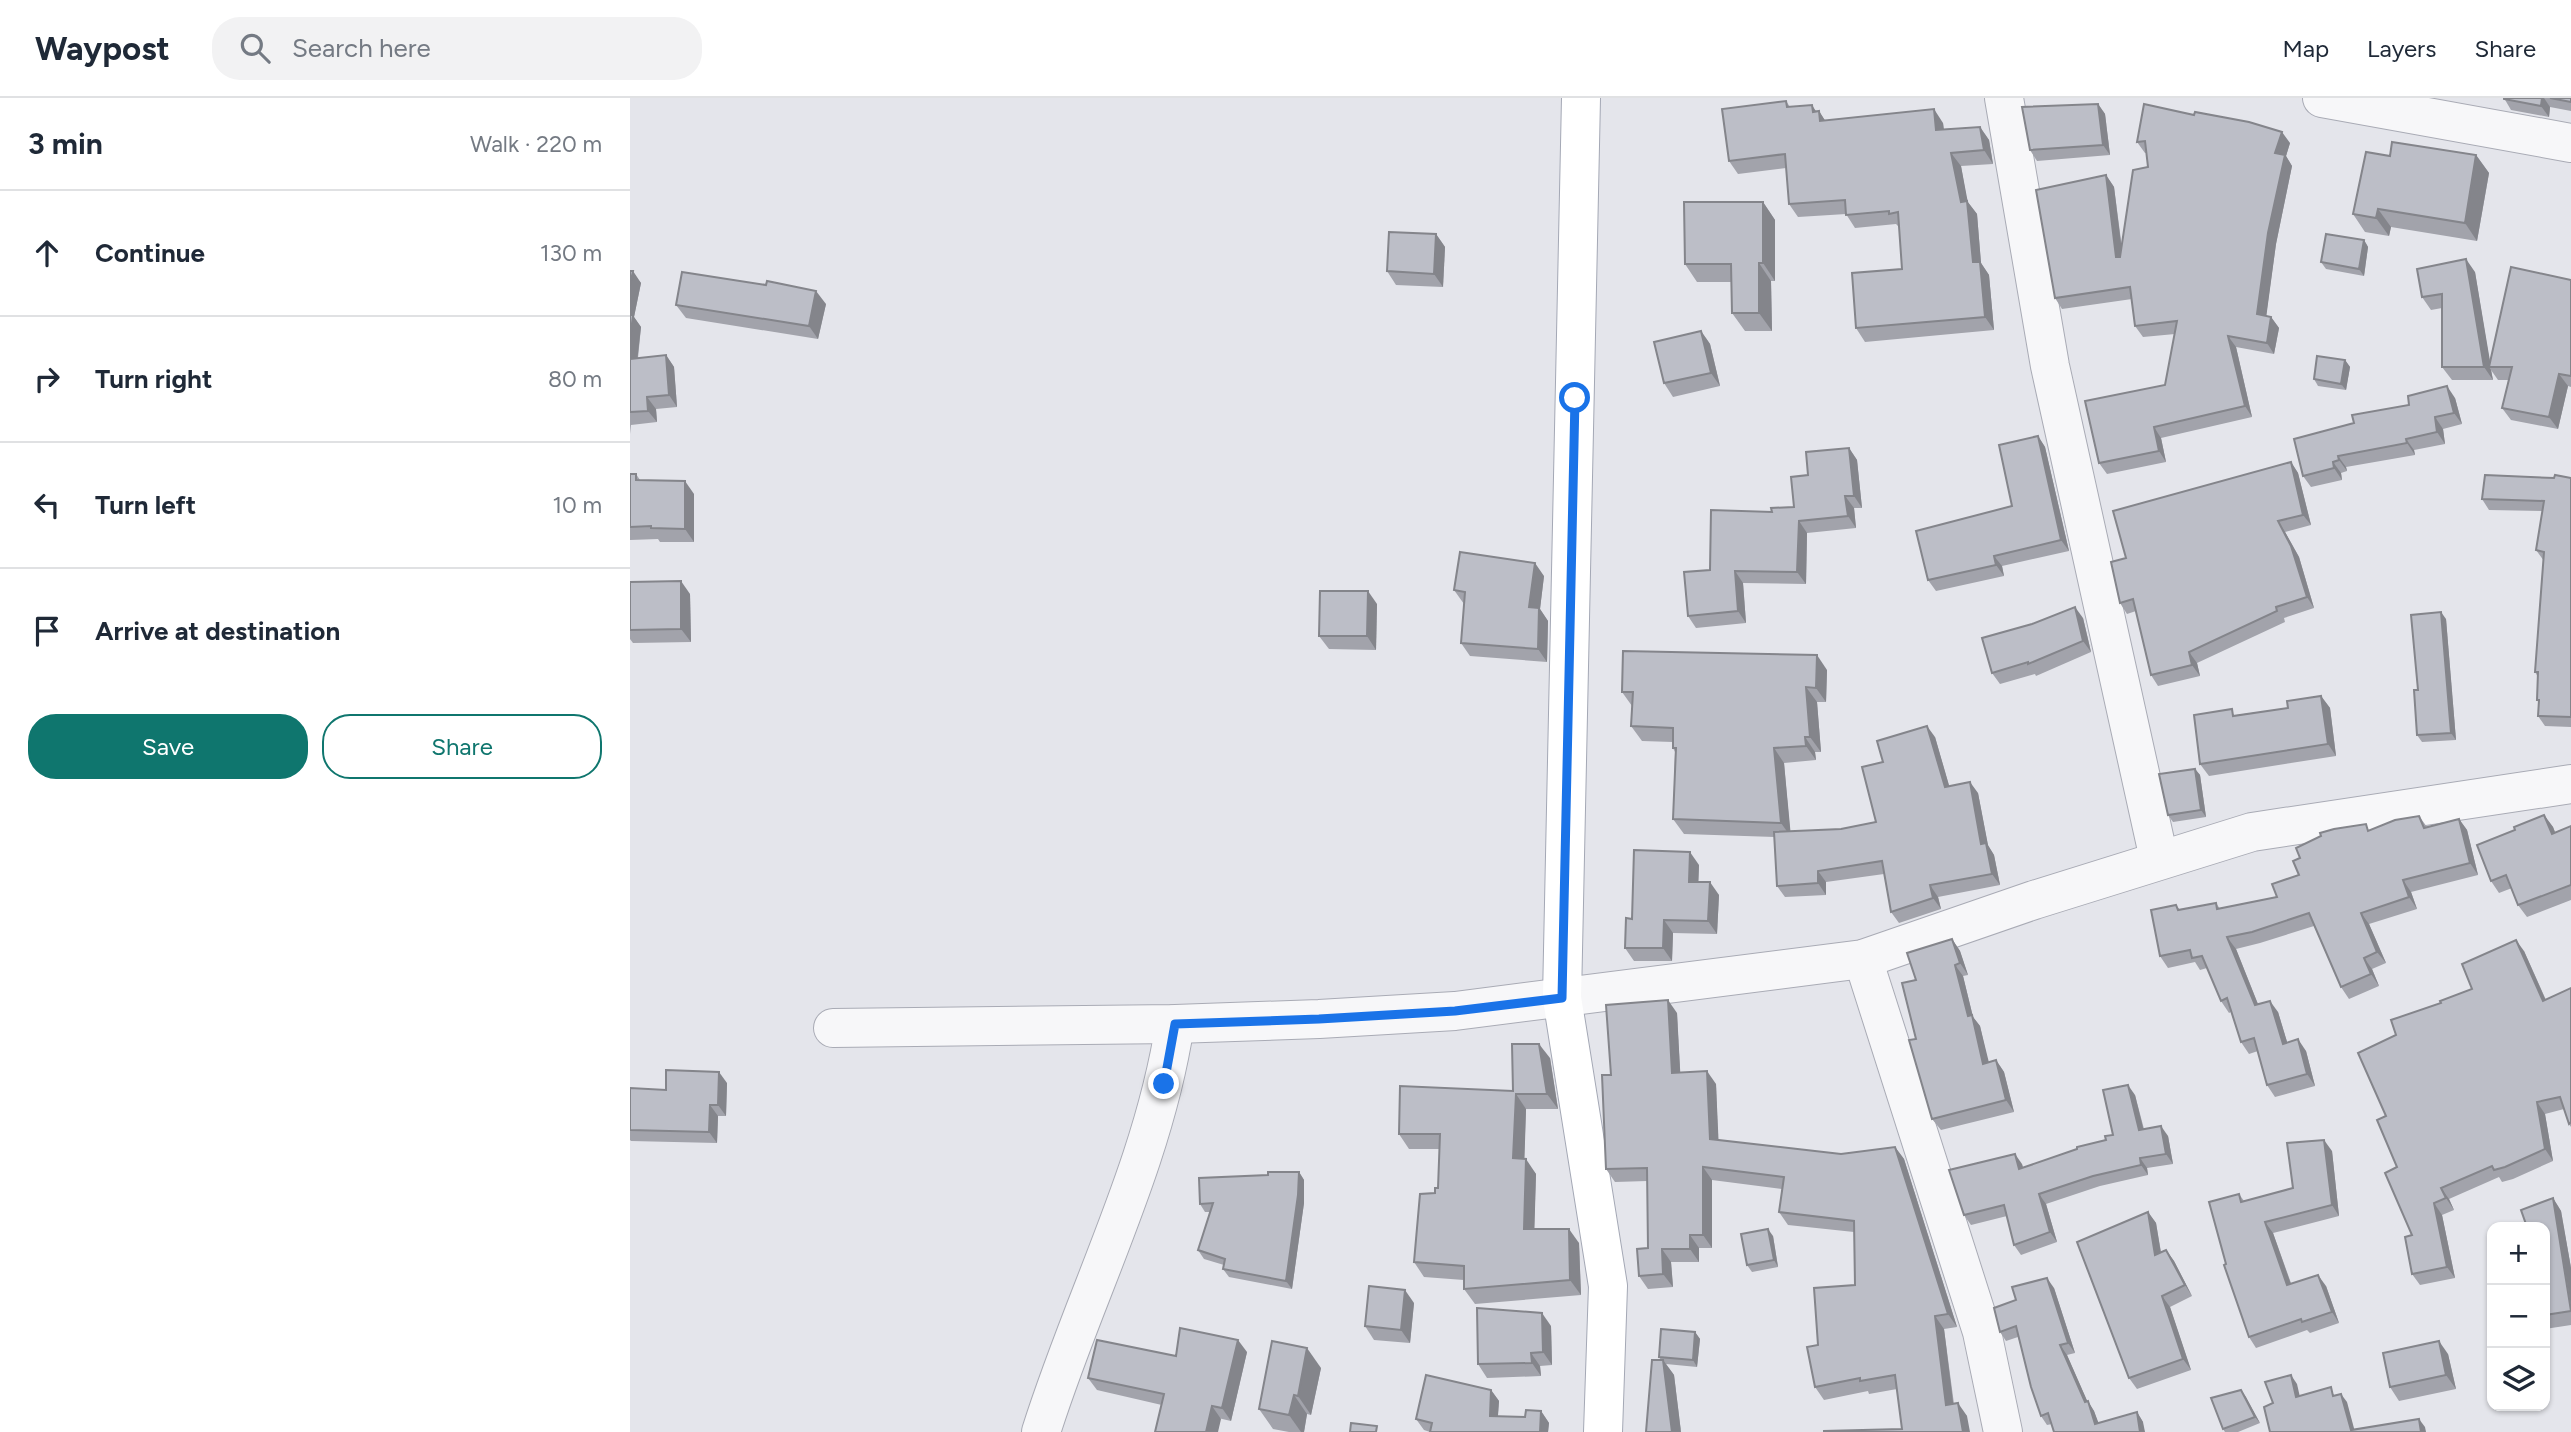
<!DOCTYPE html>
<html lang="en">
<head>
<meta charset="utf-8">
<style>
	:root { --surface:#fff; --page:#f2f2f3; --text:#1f2937; --muted:#747a83; --line:#e0e1e3; --accent:#0f766e }
	body { margin:0; font-family:Figtree,sans-serif; background:var(--page); color:var(--text) }
	.controls { position:absolute; right:21px; bottom:21px; display:grid; overflow:hidden; border-radius:14px; box-shadow:0 2px 5px #0004 }
	.controls button { width:63px; height:63px; display:grid; place-items:center; padding:0; border:0; border-bottom:2px solid var(--line); background:var(--surface); color:var(--text); font:35px sans-serif }
	.stop { position:absolute; width:21px; height:21px; margin:-16px; border:5px solid #1a73e8; border-radius:50%; background:#fff }
	.stop.end { background:#1a73e8; border-color:#fff; box-shadow:0 2px 7px #0008 }
	.list { margin:0; padding:0; list-style:none }
	h2 { display:flex; justify-content:space-between; align-items:center; height:91px; margin:0; padding:0 28px; font-size:30px }
	h2 small { font-size:23px; font-weight:400; color:var(--muted) }
	.list li { display:grid; grid-template-columns:46px 1fr auto; gap:21px; align-items:center; box-sizing:border-box; height:126px; padding:0 28px; border-top:2px solid var(--line) }
	.list b { display:block; font-size:26px; white-space:nowrap }
	.list em { font-size:23px; font-style:normal; color:var(--muted) }
	.actions { display:flex; gap:14px; padding:21px 28px }
	.actions a { flex:1; padding:16px 0; border:2px solid var(--accent); border-radius:28px; text-align:center; font-size:24px; color:var(--accent) }
	.actions .main { background:var(--accent); color:#fff }
	.icon { flex:none; width:38px; height:38px; fill:none; stroke:currentColor; stroke-width:2; stroke-linecap:round; stroke-linejoin:round }
	.map { position:relative; flex:none; width:1941px; height:1334px; overflow:hidden }
	header { display:flex; align-items:center; gap:42px; box-sizing:border-box; height:98px; padding:0 35px; background:var(--surface); border-bottom:2px solid var(--line) }
	header strong { font-size:33px }
	nav { display:flex; gap:38px; margin-inline-start:auto; font-size:24px }
	.search { width:490px; height:63px; background:var(--page); display:flex; align-items:center; gap:18px; box-sizing:border-box; padding:0 24px; border-radius:28px; color:var(--muted); font-size:26px }
	main { display:flex }
	aside { flex:1; background:var(--surface) }
	.map>svg:first-child { display:block }
	.lines { fill:none; stroke-linecap:round; stroke-linejoin:round }
	.minor-casing { stroke:#a9abb5; stroke-width:40 }
	.major-casing { stroke:#a4a8b5; stroke-width:40 }
	.minor { stroke:#f7f7f9; stroke-width:38 }
	.major { stroke:#fff; stroke-width:38 }
	.wall { fill:#a2a3ab }
	.shaded-wall { fill:#84858b }
	.building { fill:#bcbec7; stroke:#84858b; stroke-width:2 }
	.route { stroke:#1a73e8; stroke-width:9 }
</style>
</head>
<body>
<header>
<strong>Waypost</strong>
<div class="search"><svg class="icon" aria-label="search" viewBox="0 0 24 24"><circle cx="10" cy="10" r="6"/><path d="M15 15l6 6"/></svg>Search here</div>
<nav><a>Map</a><a>Layers</a><a>Share</a></nav>
</header>
<main>
<aside>
<h2>3 min<small>Walk · 220 m</small></h2>
<ul class="list">
<li><svg class="icon" aria-label="ahead" viewBox="0 0 24 24"><path d="M12 20V5M6 11l6-6 6 6"/></svg><div><b>Continue</b></div><em>130 m</em></li>
<li><svg class="icon" aria-label="right" viewBox="0 0 24 24"><path d="M7 20v-9h11M14 6l5 5-5 5"/></svg><div><b>Turn right</b></div><em>80 m</em></li>
<li><svg class="icon" aria-label="left" viewBox="0 0 24 24"><path d="M17 20v-9H6M10 6l-5 5 5 5"/></svg><div><b>Turn left</b></div><em>10 m</em></li>
<li><svg class="icon" aria-label="arrive" viewBox="0 0 24 24"><path d="M6 21V4h12l-3 4 3 4H6"/></svg><div><b>Arrive at destination</b></div></li>
</ul>
<div class="actions"><a class="main">Save</a><a>Share</a></div>
</aside>
<div class="map">
<svg width="1941" height="1334" viewBox="0 0 1941 1334">
	<rect width="100%" height="100%" fill="#e4e5eb"/>
	<g class="lines">
		<g class="minor-casing">
			<g id="minor">
				<path d="M1374 0 1420 268 1529 761"/>
				<path d="M1692 0 1941 45"/>
				<path d="M1233 861 1352 1234 1373 1334"/>
				<path d="M203 930 545 926 689 921 825 913 1233 861 1404 802 1622 734 1941 686"/>
				<path d="M411 1334C454 1197 523 1069 545 926"/>
			</g>
		</g>
		<g class="major-casing">
			<path id="major" d="M951 0 932 900 978 1188 973 1334"/>
		</g>
		<use href="#minor" class="minor"/>
		<use href="#major" class="major"/>
	</g>
	<g class="wall">
		<path d="M1874 0H1941V13L1920 9 1919 19 1881 12Z"/>
		<path d="M1156 3 1160 9 1189 13 1195 23 1313 25 1314 31 1350 29 1359 42 1363 66 1331 68 1337 103 1347 116 1351 165 1359 177 1364 232 1235 244 1226 230 1272 171 1269 129 1266 126 1225 130 1216 116 1168 119 1159 106 1156 70 1108 76 1099 63Z"/>
		<path d="M1468 6 1475 16 1480 57 1407 63 1400 52Z"/>
		<path d="M1514 6 1660 45 1656 58 1662 68 1646 146 1636 218 1641 219 1649 230 1644 256 1606 249 1622 319 1531 340 1536 364 1477 376 1469 365 1535 287 1545 236 1513 239 1505 228 1502 201 1432 211 1425 200 1476 77 1484 89 1492 150 1518 69 1516 55H1515L1507 44Z"/>
		<path d="M1846 57 1859 75 1847 143 1761 129 1759 138 1735 134 1723 116 1760 58Z"/>
		<path d="M1133 104 1145 122V183H1141L1142 233H1115L1102 215V184H1067L1055 166Z"/>
		<path d="M806 136 815 149 813 189 766 187 757 173Z"/>
		<path d="M1734 142 1738 149 1734 178 1696 171 1691 164Z"/>
		<path d="M0 173 11 185 4 219 11 229 8 260 36 257 44 269 47 309 26 311 27 324 1 327 0 336Z"/>
		<path d="M1845 174 1860 266 1941 182V289L1938 288 1928 331 1881 322 1872 310 1879 282H1868L1861 272 1863 282H1822L1812 269V210L1801 212 1792 199Z"/>
		<path d="M196 206 188 241 56 220 46 207Z"/>
		<path d="M1071 233 1080 246 1090 288 1043 299 1034 285Z"/>
		<path d="M1715 262 1720 269 1716 292 1688 288 1684 281Z"/>
		<path d="M1825 300 1832 326 1813 331 1815 346 1784 352 1785 357 1716 369 1717 373 1711 375 1712 382 1681 389 1673 378 1664 341Z"/>
		<path d="M1408 338 1415 349 1439 453 1372 468 1374 478 1306 493 1298 482 1382 408Z"/>
		<path d="M1219 350 1227 362 1232 410H1224L1226 430 1177 435 1176 486 1113 485 1116 525 1066 530 1058 518 1142 414 1164 409 1178 377Z"/>
		<path d="M1661 364 1668 375 1681 427 1655 434 1669 459 1684 510 1654 520 1655 524 1567 565 1570 578 1528 588 1521 577 1506 513 1497 516 1490 505 1496 460Z"/>
		<path d="M0 376H6L10 382 64 396V444H30L28 441 0 442Z"/>
		<path d="M1924 380H1941V629L1915 628 1908 618 1909 605 1907 602 1908 579 1905 574 1914 463 1906 452 1913 413 1859 412 1852 401Z"/>
		<path d="M914 478 910 511 918 523 917 564 840 558 831 545 834 506 824 492Z"/>
		<path d="M0 484 60 496 61 544 3 545 0 541Z"/>
		<path d="M747 506 746 552 699 551 689 538Z"/>
		<path d="M1453 520 1461 554 1406 578 1405 576 1370 586 1362 575Z"/>
		<path d="M1816 521 1826 642 1792 644 1787 637 1788 592Z"/>
		<path d="M1197 572 1196 604H1187L1191 654H1185L1186 662 1154 665 1160 733 1211 731 1246 724 1253 664 1305 639 1319 688 1348 695 1358 748 1364 757 1370 787 1308 799 1311 811 1269 825 1261 814 1254 776 1196 784V797L1155 799 1147 788 1145 739 1054 736 1043 721 1045 654 1043 650V644L1012 643 1001 628 1002 608 992 594Z"/>
		<path d="M1691 598 1700 610 1706 658 1579 678 1570 666 1606 617 1658 610Z"/>
		<path d="M1565 671 1570 677 1576 719 1543 724 1538 717Z"/>
		<path d="M1914 717 1923 729 1925 734 1941 728V802L1897 819 1888 807 1882 790 1869 795 1861 783 1885 732Z"/>
		<path d="M1789 718 1797 729 1829 721 1837 732 1848 777 1781 794 1787 811 1739 826 1756 865 1742 871 1749 888 1719 901 1711 889 1684 828 1630 845 1606 851 1628 906 1648 914 1657 944 1676 953 1685 988 1645 999 1637 987 1628 953 1619 956 1611 944 1601 914 1599 915 1591 903 1577 870 1570 872 1565 864 1538 870 1530 858 1546 807 1550 812 1586 805 1590 811 1647 799 1669 777 1740 732Z"/>
		<path d="M1069 767 1068 784 1089 797 1087 836 1043 835 1042 863H1004L995 850 1002 821Z"/>
		<path d="M1322 841 1330 853 1338 877 1333 878 1343 919 1350 928 1358 964 1366 962 1374 974 1384 1014 1311 1032 1302 1021 1286 941V882Z"/>
		<path d="M1894 853 1916 902 1941 890V1029L1939 1026 1934 1011 1915 1016 1923 1063 1883 1081 1872 1084 1869 1079 1819 1101 1824 1112 1812 1117 1825 1180 1790 1187 1782 1176V1137L1756 1018 1811 905 1842 891Z"/>
		<path d="M1047 915 1050 974 1086 986 1088 1042 1211 1056 1265 1049 1274 1061 1327 1229 1314 1231 1324 1306 1337 1318 1272 1331 1267 1291 1239 1296 1238 1293 1194 1302 1185 1289 1188 1247 1225 1187 1224 1134 1158 1127 1149 1114 1152 1091 1082 1082V1150H1069V1164H1041L1043 1189 1018 1191 1009 1178 1018 1150 1017 1083 985 1084 976 1071 981 977Z"/>
		<path d="M920 960 928 1011H896L894 1061 906 1076 904 1131 949 1145 951 1197 845 1206 834 1191V1182L794 1179 784 1164 805 1095 808 1090 810 1051H779L769 1036 883 993Z"/>
		<path d="M97 985 96 1018H88L87 1045 1 1043 0 1042V990L36 992Z"/>
		<path d="M1505 997 1514 1031 1538 1038 1543 1066 1517 1070 1518 1077 1470 1088 1416 1106 1427 1144 1391 1157 1384 1147 1377 1118 1341 1127 1334 1117 1392 1066 1393 1070 1476 1042 1483 1037Z"/>
		<path d="M1702 1053 1709 1118 1643 1135 1661 1185 1696 1188 1709 1225 1680 1235 1677 1232 1626 1250 1619 1239 1609 1096 1614 1103 1663 1090Z"/>
		<path d="M669 1074 674 1082V1105L662 1191 599 1179 593 1171 594 1167 574 1161 568 1152 580 1114H575L570 1106 638 1077Z"/>
		<path d="M1923 1100 1931 1113 1941 1170V1227L1915 1231V1177Z"/>
		<path d="M1518 1114 1526 1125 1531 1154 1536 1152 1544 1163 1562 1198 1540 1209 1561 1272 1507 1291 1499 1280Z"/>
		<path d="M1143 1138 1148 1169 1122 1174 1117 1167Z"/>
		<path d="M1424 1190 1445 1255 1437 1257 1457 1303 1464 1313 1468 1325 1507 1314 1513 1324 1422 1326 1417 1327 1411 1318 1388 1239 1376 1243 1370 1234Z"/>
		<path d="M784 1205 780 1245 744 1242 735 1228Z"/>
		<path d="M921 1228 922 1267 910 1268 911 1278 857 1280 848 1266Z"/>
		<path d="M1065 1234 1070 1241 1067 1269 1036 1266 1044 1277 1051 1334 1031 1262 1029 1259Z"/>
		<path d="M617 1254 601 1323 467 1292 458 1280 546 1258Z"/>
		<path d="M1818 1256 1826 1291 1769 1303 1760 1289Z"/>
		<path d="M691 1270 681 1317 677 1316 674 1334H659L643 1331 629 1311Z"/>
		<path d="M861 1292 869 1303 868 1318 895 1319 911 1313 919 1325 918 1334H800L794 1332 786 1321Z"/>
		<path d="M1611 1292 1630 1325 1608 1334H1595L1593 1331Z"/>
	</g>
	<g class="shaded-wall">
		<path d="M1912 0H1914L1920 9 1919 19 1911 8Z"/>
		<path d="M1468 6 1475 16 1480 57 1473 47Z"/>
		<path d="M1182 7 1189 18V13L1198 27 1199 37 1183 14Z"/>
		<path d="M1304 11 1313 25 1315 45 1306 32Z"/>
		<path d="M1350 29 1359 42 1363 66 1354 52Z"/>
		<path d="M1652 34 1660 45 1656 58 1662 68 1646 146 1635 228 1627 216 1645 55Z"/>
		<path d="M1321 55 1331 68 1338 105 1337 103 1347 116 1351 165 1359 177 1364 232 1355 219 1343 164Z"/>
		<path d="M1846 57 1859 75 1847 143 1835 125Z"/>
		<path d="M1476 77 1484 89 1494 170 1486 159Z"/>
		<path d="M1133 104 1145 122V183L1133 165Z"/>
		<path d="M1748 111 1761 129 1759 138 1746 120Z"/>
		<path d="M806 136 815 149 813 189 804 176Z"/>
		<path d="M1734 142 1738 149 1734 178 1729 171Z"/>
		<path d="M1836 161 1845 174 1861 269H1859L1861 272 1863 282 1854 269Z"/>
		<path d="M1129 165 1141 183 1142 233 1129 215Z"/>
		<path d="M3 173 11 185 4 219 11 229 6 273 0 263V187Z"/>
		<path d="M186 193 196 206 188 241 179 228Z"/>
		<path d="M1641 219 1649 230 1644 256 1637 245Z"/>
		<path d="M1071 233 1080 246 1090 288 1081 275Z"/>
		<path d="M1598 238 1606 249 1622 319 1615 308Z"/>
		<path d="M36 257 44 269 47 309 39 297Z"/>
		<path d="M1715 262 1720 269 1716 292 1711 286Z"/>
		<path d="M1929 276 1938 288 1928 331 1919 319Z"/>
		<path d="M1817 288 1825 300 1832 326 1824 315Z"/>
		<path d="M17 299 26 311 27 324 18 313Z"/>
		<path d="M1805 319 1813 331 1815 346 1807 334Z"/>
		<path d="M1524 329 1531 340 1536 364 1529 353Z"/>
		<path d="M1408 338 1415 349 1439 453 1431 442Z"/>
		<path d="M1776 341 1784 352 1785 357 1777 345Z"/>
		<path d="M1219 350 1227 362 1232 410 1224 398Z"/>
		<path d="M1708 358 1716 369 1717 373 1709 362Z"/>
		<path d="M1661 364 1668 375 1681 427 1673 417Z"/>
		<path d="M1703 364 1711 375 1712 382 1704 370Z"/>
		<path d="M55 383 64 396V444L55 431Z"/>
		<path d="M1215 398 1224 410 1226 430 1218 418Z"/>
		<path d="M1169 423 1177 435 1176 486 1167 474Z"/>
		<path d="M1648 423 1655 434 1669 459 1684 510 1677 499Z"/>
		<path d="M1364 458 1372 468 1374 478 1366 467Z"/>
		<path d="M905 465 914 478 910 511 918 523 917 564 908 551 899 509Z"/>
		<path d="M1105 473 1113 485 1116 525 1108 513Z"/>
		<path d="M51 483 60 496 61 544 51 531Z"/>
		<path d="M738 493 747 506 746 552 737 538Z"/>
		<path d="M1445 509 1453 520 1461 554 1453 543Z"/>
		<path d="M1811 514 1816 521 1826 642 1821 635Z"/>
		<path d="M1559 554 1567 565 1570 578 1562 567Z"/>
		<path d="M1187 557 1197 572 1196 604 1186 590Z"/>
		<path d="M1176 589 1187 604 1191 654 1180 639Z"/>
		<path d="M1691 598 1700 610 1706 658 1698 646Z"/>
		<path d="M1297 628 1305 639 1323 701 1315 689Z"/>
		<path d="M1175 639 1185 654 1186 662 1176 648Z"/>
		<path d="M1144 650 1154 665 1161 739 1151 725Z"/>
		<path d="M1565 671 1570 677 1576 719 1571 712Z"/>
		<path d="M1340 684 1348 695 1358 747 1364 757 1370 787 1362 776 1351 746Z"/>
		<path d="M1914 717 1923 729 1930 748 1922 736Z"/>
		<path d="M1829 721 1837 732 1848 777 1840 765Z"/>
		<path d="M1060 754 1069 767 1068 797 1059 784Z"/>
		<path d="M1188 773 1196 784V797L1188 785Z"/>
		<path d="M1773 782 1781 794 1787 811 1779 799Z"/>
		<path d="M1080 784 1089 797 1087 836 1078 823Z"/>
		<path d="M1300 787 1308 799 1311 811 1303 800Z"/>
		<path d="M1731 815 1739 826 1756 865 1747 854Z"/>
		<path d="M1034 822 1043 835 1042 863 1033 850Z"/>
		<path d="M1597 839 1606 851 1633 919 1625 907Z"/>
		<path d="M1322 841 1330 853 1338 877 1330 865Z"/>
		<path d="M1886 842 1894 853 1921 914 1913 903Z"/>
		<path d="M1734 860 1742 871 1749 888 1741 876Z"/>
		<path d="M1325 867 1333 878 1343 919 1350 928 1362 977 1353 966 1338 918Z"/>
		<path d="M1038 902 1047 915 1051 988 1042 975Z"/>
		<path d="M1640 903 1648 914 1661 957 1653 946Z"/>
		<path d="M1668 941 1676 953 1685 988 1677 976Z"/>
		<path d="M909 946 920 960 928 1011 917 996Z"/>
		<path d="M1366 962 1374 974 1384 1014 1376 1002Z"/>
		<path d="M1077 973 1086 986 1089 1053 1080 1041Z"/>
		<path d="M89 974 97 985 96 1018 88 1007Z"/>
		<path d="M1498 987 1505 997 1516 1042 1509 1032Z"/>
		<path d="M886 996 896 1011 894 1075 883 1060Z"/>
		<path d="M1907 1004 1915 1016 1923 1063 1915 1051Z"/>
		<path d="M80 1007 88 1018 87 1045 79 1034Z"/>
		<path d="M1531 1028 1538 1038 1543 1066 1536 1056Z"/>
		<path d="M1694 1042 1702 1053 1709 1118 1702 1107Z"/>
		<path d="M1265 1049 1274 1061 1327 1229 1318 1216Z"/>
		<path d="M1385 1056 1392 1066 1396 1081 1389 1071Z"/>
		<path d="M1510 1060 1517 1070 1518 1077 1511 1067Z"/>
		<path d="M896 1061 906 1076 904 1146 894 1131Z"/>
		<path d="M1073 1069 1082 1082V1150L1073 1137Z"/>
		<path d="M669 1074 674 1082V1105L662 1191 656 1183Z"/>
		<path d="M1811 1090 1819 1101 1824 1112 1816 1100Z"/>
		<path d="M1409 1096 1416 1106 1427 1144 1420 1134Z"/>
		<path d="M1923 1100 1931 1113 1941 1170V1208Z"/>
		<path d="M1804 1105 1812 1117 1825 1180 1817 1169Z"/>
		<path d="M1518 1114 1526 1125 1533 1168 1525 1157Z"/>
		<path d="M1635 1124 1643 1135 1665 1198 1657 1187Z"/>
		<path d="M939 1131 949 1145 951 1197 940 1182Z"/>
		<path d="M1138 1131 1143 1138 1148 1169 1144 1162Z"/>
		<path d="M1060 1137 1069 1150V1164L1060 1151Z"/>
		<path d="M1032 1151 1041 1164 1043 1189 1033 1176Z"/>
		<path d="M1536 1152 1544 1163 1562 1198 1555 1187Z"/>
		<path d="M1688 1177 1696 1188 1709 1225 1702 1214Z"/>
		<path d="M1417 1180 1424 1190 1445 1255 1438 1245Z"/>
		<path d="M775 1192 784 1205 780 1245 771 1232Z"/>
		<path d="M1532 1198 1540 1209 1561 1272 1553 1261Z"/>
		<path d="M912 1215 921 1228 922 1267 913 1254Z"/>
		<path d="M1305 1218 1314 1231 1325 1320 1316 1307Z"/>
		<path d="M1065 1234 1070 1241 1067 1269 1063 1262Z"/>
		<path d="M608 1242 617 1254 601 1323 592 1310Z"/>
		<path d="M1809 1243 1818 1256 1826 1291 1816 1277Z"/>
		<path d="M1430 1247 1437 1257 1459 1307 1458 1303 1464 1313 1472 1334 1465 1326Z"/>
		<path d="M677 1250 691 1270 681 1317 668 1298Z"/>
		<path d="M901 1255 910 1268 911 1278 902 1265Z"/>
		<path d="M1033 1262 1044 1277 1051 1334H1042Z"/>
		<path d="M1661 1277 1667 1286 1672 1308 1666 1299Z"/>
		<path d="M861 1292 869 1303 867 1329 860 1318Z"/>
		<path d="M1611 1292 1616 1299 1630 1325 1625 1319Z"/>
		<path d="M1711 1296 1717 1304 1725 1334 1721 1332Z"/>
		<path d="M664 1297 677 1316 674 1334H671L659 1317Z"/>
		<path d="M1328 1305 1337 1318 1340 1334H1333Z"/>
		<path d="M582 1308 591 1321 588 1334H576Z"/>
		<path d="M911 1313 919 1325 918 1334H910Z"/>
		<path d="M1507 1314 1513 1324 1515 1334H1510Z"/>
		<path d="M1789 1321 1795 1329 1796 1334H1791Z"/>
	</g>
	<g class="building">
		<path d="M1874 0H1912L1911 8 1874 1Z"/>
		<path d="M1920 0H1941V4Z"/>
		<path d="M1156 3 1157 9 1182 7 1183 14 1189 13 1190 23 1304 11 1306 32 1350 29 1354 52 1321 55 1331 104 1337 103 1343 164H1350L1355 219 1226 230 1222 175 1272 171 1268 114 1259 116V113L1216 117 1215 102 1159 106 1155 56 1099 63 1092 11Z"/>
		<path d="M1468 6 1473 47 1400 52 1392 9Z"/>
		<path d="M1514 6 1564 17 1565 14 1619 24 1652 34 1645 55 1655 57 1638 135 1627 216 1641 219 1637 245 1598 238 1615 308 1524 329 1529 353 1469 365 1455 303 1535 287 1547 223 1505 228 1500 189 1425 200 1406 92 1476 77 1486 159H1490L1503 72 1518 69 1515 43 1507 44Z"/>
		<path d="M1762 44 1846 57 1835 125 1748 111 1746 120 1723 116 1736 54 1760 58Z"/>
		<path d="M1054 104H1133V165H1129V215H1102L1101 166H1055Z"/>
		<path d="M759 134 806 136 804 176 757 173Z"/>
		<path d="M1696 136 1734 142 1729 171 1691 164Z"/>
		<path d="M1836 161 1854 269H1812V196L1792 199 1787 171Z"/>
		<path d="M1881 169 1941 182V278L1929 276 1919 319 1872 310 1882 269H1859Z"/>
		<path d="M0 173H3L0 187Z"/>
		<path d="M52 174 136 187 137 183 186 193 179 228 46 207Z"/>
		<path d="M0 217H3L0 242Z"/>
		<path d="M1071 233 1081 275 1034 285 1024 244Z"/>
		<path d="M36 257 39 297 17 299 18 313 0 314V261Z"/>
		<path d="M1687 258 1715 262 1711 286 1684 281Z"/>
		<path d="M1817 288 1824 315 1805 319 1807 334 1776 341 1777 345 1708 358 1709 362 1703 364 1704 370 1673 378 1664 341 1724 325 1722 317 1779 307 1778 298Z"/>
		<path d="M1408 338 1431 442 1364 458 1366 467 1298 482 1286 433 1382 408 1369 347Z"/>
		<path d="M1219 350 1224 398H1215L1218 418 1169 423 1167 474 1105 473 1108 513 1058 518 1054 474 1080 472 1081 412 1142 414 1141 410 1164 409 1161 379 1178 377 1176 354Z"/>
		<path d="M1661 364 1673 417 1648 423 1661 448 1677 499 1646 509 1647 513 1559 554 1562 567 1521 577 1503 501 1490 505 1481 464 1496 460 1483 413Z"/>
		<path d="M0 376H6V382L55 383V431L21 430V428L0 429Z"/>
		<path d="M1855 377 1924 380 1925 377 1941 380V619L1908 618 1909 602H1907L1908 574H1905L1914 454 1906 452 1914 403 1852 401Z"/>
		<path d="M830 454 905 465 899 509 909 510 908 551 831 545 835 494 824 492Z"/>
		<path d="M51 483V531L0 532V484Z"/>
		<path d="M690 493H738L737 538H689Z"/>
		<path d="M1445 509 1453 543 1398 566V564L1362 575 1352 540 1402 526Z"/>
		<path d="M1811 514 1821 635 1787 637 1784 592H1788L1781 517Z"/>
		<path d="M993 553 1187 557 1186 590 1176 589 1180 639H1175L1176 648 1144 650 1151 725 1043 721 1046 650H1043V630L1001 628 1003 594H992Z"/>
		<path d="M1691 598 1698 646 1570 666 1564 617 1602 611 1603 618 1658 610 1657 603Z"/>
		<path d="M1297 628 1315 689 1340 684 1351 746 1356 745 1362 776 1300 787 1303 800 1261 814 1252 763 1188 773V785L1147 788 1144 734 1211 731 1246 724 1232 669 1253 664 1247 643Z"/>
		<path d="M1565 671 1571 712 1538 717 1529 676Z"/>
		<path d="M1914 717 1922 736 1941 728V787L1888 807 1876 777 1861 783 1847 747 1885 732 1884 729Z"/>
		<path d="M1789 718 1794 730 1829 721 1840 765 1773 782 1779 799 1731 815 1747 854 1734 860 1741 876 1711 889 1679 815 1622 834 1597 839 1625 907 1640 903 1653 946 1668 941 1677 976 1637 987 1624 940 1611 944 1597 900 1591 903 1572 858 1562 860 1560 852 1530 858 1521 812 1546 807 1548 812 1586 805 1587 811 1647 799 1642 786 1669 777 1663 763 1670 760 1666 750 1691 738 1690 735 1704 731 1736 726 1738 733 1765 722Z"/>
		<path d="M1004 752 1060 754 1059 784H1080L1078 823 1034 822 1033 850H995L996 820 1002 821Z"/>
		<path d="M1322 841 1330 865 1325 867 1338 918 1342 917 1353 966 1366 962 1376 1002 1302 1021 1279 942 1286 941 1272 885 1286 882 1277 855Z"/>
		<path d="M1886 842 1913 903 1941 890V1024L1939 1026 1930 999 1907 1004 1915 1051 1875 1069 1864 1072 1862 1068 1811 1090 1816 1100 1804 1105 1817 1169 1782 1176 1775 1139 1782 1137 1755 1075 1767 1069 1747 1022 1756 1018 1728 955 1766 937 1761 922 1811 905 1810 903 1842 891 1832 866Z"/>
		<path d="M1038 902 1042 975 1077 973 1080 1041 1211 1056 1265 1049 1318 1216 1305 1218 1316 1307 1328 1305 1333 1334H1194V1333L1272 1331 1265 1277 1230 1283V1280L1185 1289 1177 1249 1188 1247 1184 1190 1225 1187 1224 1123 1149 1114 1154 1079 1073 1069V1137H1060V1151H1032L1033 1176 1009 1178 1007 1151 1018 1150 1017 1070 976 1071 972 977H981L976 907Z"/>
		<path d="M882 946H909L917 996H886L883 1060 896 1061 894 1131H939L940 1182 834 1191V1168L784 1164 790 1096 805 1095V1090H808L810 1036H769L770 988 883 993Z"/>
		<path d="M36 972 89 974 88 1007H80L79 1034 0 1032V990L36 992Z"/>
		<path d="M1498 987 1509 1032 1531 1028 1536 1056 1510 1060 1511 1067 1463 1078 1409 1096 1420 1134 1384 1147 1374 1107 1334 1117 1319 1072 1385 1056 1389 1071 1447 1051V1049L1476 1042 1475 1038 1483 1037 1473 992Z"/>
		<path d="M1694 1042 1702 1107 1635 1124 1657 1187 1688 1177 1702 1214 1672 1224 1671 1221 1619 1239 1594 1167 1596 1166 1579 1104 1609 1096 1611 1104 1663 1090 1657 1045Z"/>
		<path d="M638 1074H669L668 1097 656 1183 593 1171 595 1161 568 1152 583 1105 570 1106 569 1080 638 1077Z"/>
		<path d="M1923 1100 1941 1213 1915 1217V1129H1897L1891 1112Z"/>
		<path d="M1518 1114 1525 1157 1536 1152 1555 1187 1532 1198 1553 1261 1499 1280 1447 1144Z"/>
		<path d="M1138 1131 1144 1162 1117 1167 1111 1136Z"/>
		<path d="M1417 1180 1438 1245 1430 1247 1455 1304 1458 1303 1465 1326 1507 1314 1510 1334H1424L1418 1315 1411 1318 1401 1289 1386 1228 1370 1234 1364 1210 1386 1202 1382 1189Z"/>
		<path d="M739 1188 775 1192 771 1232 735 1228Z"/>
		<path d="M847 1210 912 1215 913 1254 901 1255 902 1265 848 1266Z"/>
		<path d="M550 1230 608 1242 592 1310 582 1308 576 1334H525L534 1296 458 1280 467 1242 546 1258Z"/>
		<path d="M1031 1231 1065 1234 1063 1262 1029 1259Z"/>
		<path d="M642 1243 677 1250 668 1298 664 1297 659 1317 629 1311Z"/>
		<path d="M1809 1243 1816 1277 1760 1289 1753 1255Z"/>
		<path d="M1022 1262H1033L1042 1334H1016Z"/>
		<path d="M796 1277 861 1292 860 1318 895 1319 896 1312 911 1313 910 1334H800L802 1325 786 1321Z"/>
		<path d="M1661 1277 1666 1299 1701 1289 1703 1298 1711 1296 1721 1332 1789 1321 1791 1334H1640L1634 1309 1643 1305 1635 1284Z"/>
		<path d="M1611 1292 1625 1319 1593 1331 1581 1300Z"/>
		<path d="M721 1325 747 1328 746 1334H720Z"/>
	</g>
	<g class="lines">
		<path class="route" d="M534 986 545 926 689 921 825 913 932 900 945 300"/>
	</g>
</svg>
<div class="controls">
<button>+</button>
<button>−</button>
<button><svg class="icon" aria-label="layers" viewBox="0 0 24 24"><path d="M12 4l9 5-9 5-9-5zM3 14l9 5 9-5"/></svg></button>
</div>
<div class="stop" style="left:945px;top:300px"></div>
<div class="stop end" style="left:534px;top:986px"></div>
</div>
</main>
</body>
</html>
